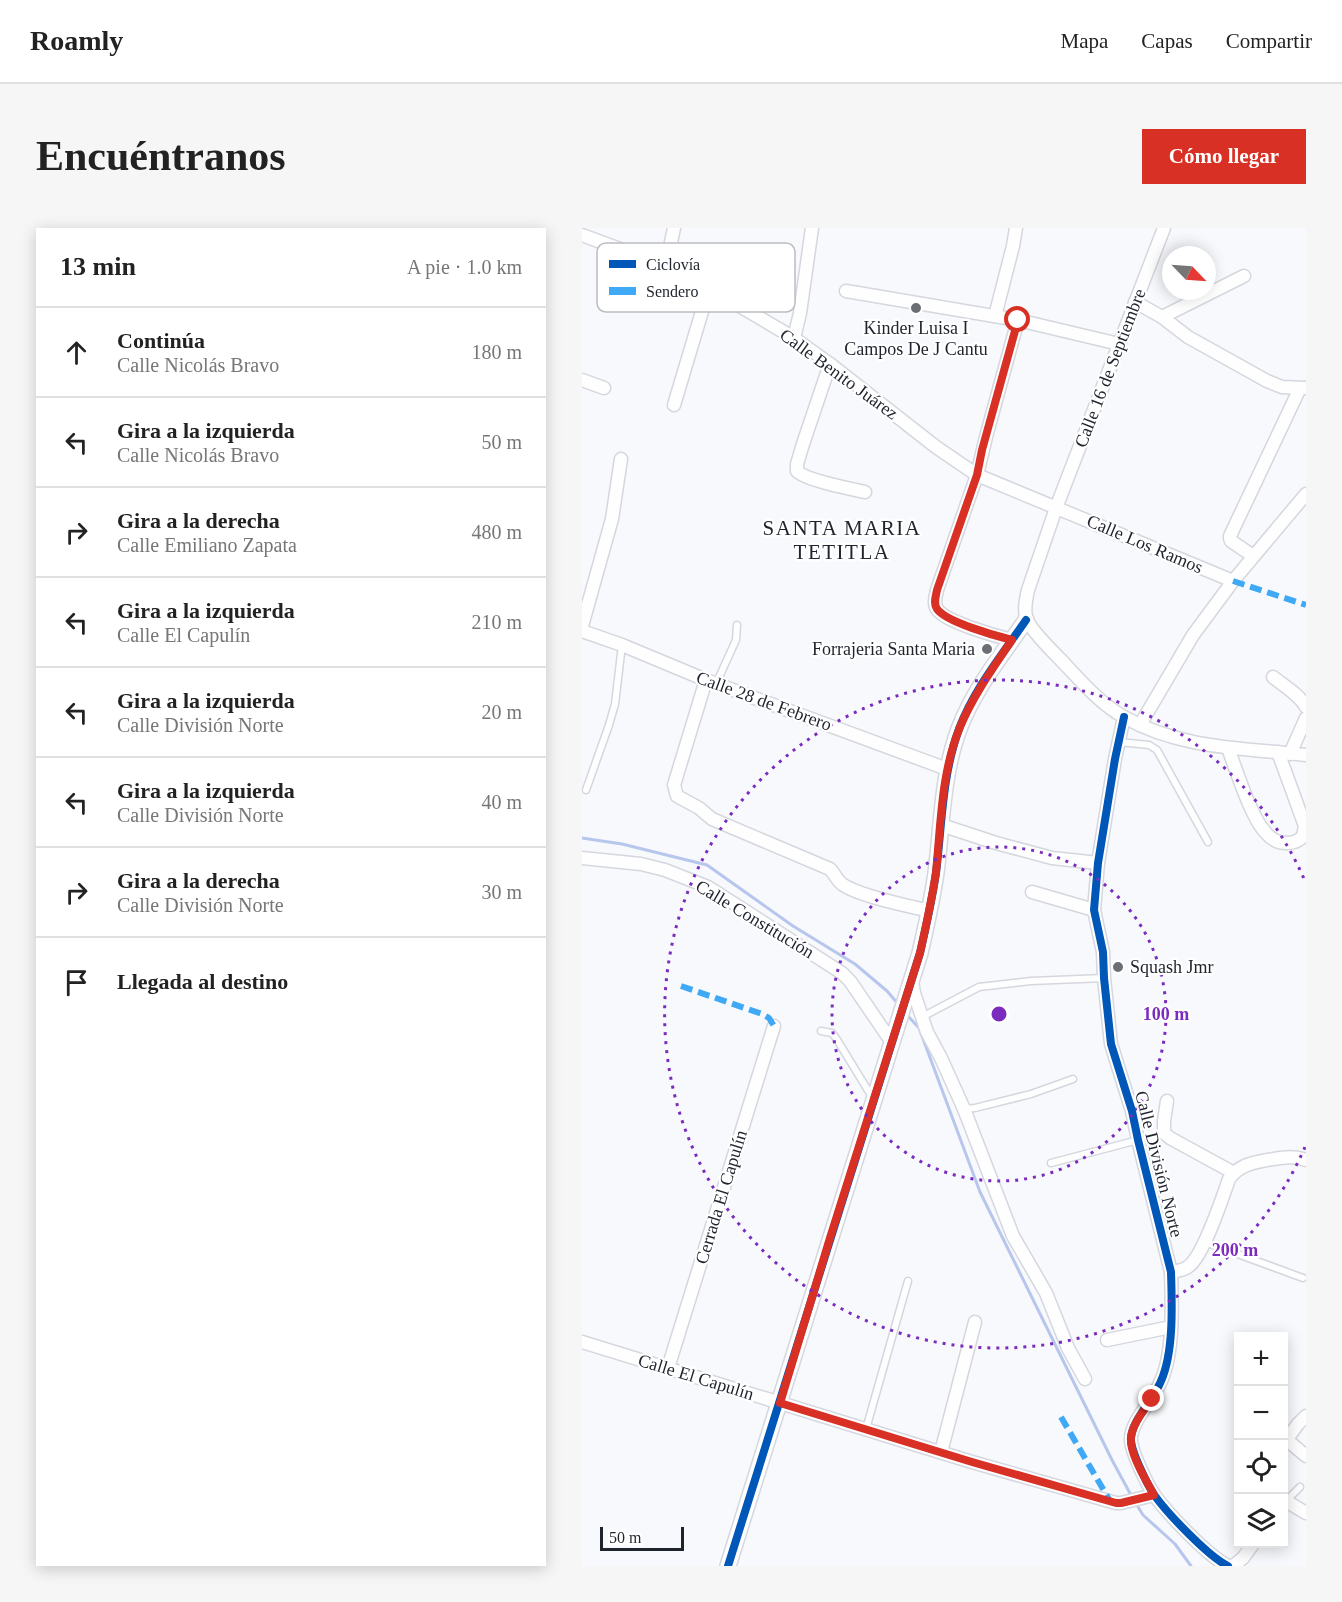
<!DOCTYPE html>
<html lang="es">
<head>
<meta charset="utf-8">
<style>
	:root { --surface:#fff; --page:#f6f6f6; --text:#222; --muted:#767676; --line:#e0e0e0; --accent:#d93025 }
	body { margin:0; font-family:Georgia,serif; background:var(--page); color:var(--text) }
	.controls { position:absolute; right:18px; bottom:18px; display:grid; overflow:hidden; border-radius:0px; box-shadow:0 3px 15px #0003 }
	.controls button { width:54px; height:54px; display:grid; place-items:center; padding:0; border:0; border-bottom:2px solid var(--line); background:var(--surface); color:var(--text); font:30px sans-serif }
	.compass { position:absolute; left:580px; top:18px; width:54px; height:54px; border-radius:50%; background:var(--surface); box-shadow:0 3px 15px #0003; rotate:115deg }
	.scale { position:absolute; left:18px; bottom:15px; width:84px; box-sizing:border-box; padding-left:6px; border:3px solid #1f232d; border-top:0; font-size:16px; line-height:21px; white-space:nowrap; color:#1f232d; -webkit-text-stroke:4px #fff; paint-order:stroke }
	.stop { position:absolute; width:18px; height:18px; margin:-14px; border:4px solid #d93025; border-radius:50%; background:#fff }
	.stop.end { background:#d93025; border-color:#fff; box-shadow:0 2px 6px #0008 }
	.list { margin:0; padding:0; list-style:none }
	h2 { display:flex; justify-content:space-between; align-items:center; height:78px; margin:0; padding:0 24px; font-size:26px }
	h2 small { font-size:20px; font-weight:400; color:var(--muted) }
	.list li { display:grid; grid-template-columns:39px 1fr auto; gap:18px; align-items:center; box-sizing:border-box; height:90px; padding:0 24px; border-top:2px solid var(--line) }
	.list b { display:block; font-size:22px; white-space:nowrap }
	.list p { margin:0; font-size:20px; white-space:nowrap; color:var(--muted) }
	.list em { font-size:20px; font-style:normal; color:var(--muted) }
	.icon { flex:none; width:33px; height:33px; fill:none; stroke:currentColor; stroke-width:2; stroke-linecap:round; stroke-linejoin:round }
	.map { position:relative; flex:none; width:724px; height:1338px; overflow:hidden; border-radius:0px }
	header { display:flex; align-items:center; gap:36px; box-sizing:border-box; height:84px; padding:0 30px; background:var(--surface); border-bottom:2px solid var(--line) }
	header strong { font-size:28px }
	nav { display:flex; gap:33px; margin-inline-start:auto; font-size:21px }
	.intro { display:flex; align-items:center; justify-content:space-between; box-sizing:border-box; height:144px; padding:0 36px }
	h1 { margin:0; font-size:42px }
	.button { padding:15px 27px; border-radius:0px; background:var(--accent); color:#fff; font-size:21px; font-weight:700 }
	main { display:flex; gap:36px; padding:0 36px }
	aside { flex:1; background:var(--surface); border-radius:0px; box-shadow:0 3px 15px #0003 }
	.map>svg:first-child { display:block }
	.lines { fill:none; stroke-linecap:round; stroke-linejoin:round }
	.stream { stroke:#b7c6ed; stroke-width:3 }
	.service-casing { stroke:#d4d7de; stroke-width:9 }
	.minor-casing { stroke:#d4d7de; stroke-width:15 }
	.tertiary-casing { stroke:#d4d7de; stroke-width:18 }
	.service { stroke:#fefeff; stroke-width:6 }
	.minor { stroke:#fefeff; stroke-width:12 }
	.tertiary { stroke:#fefeff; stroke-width:15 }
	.quiet { stroke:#3fa9f5; stroke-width:6; stroke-dasharray:12 6; stroke-linecap:butt }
	.cycleway-casing { stroke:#fff; stroke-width:11 }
	.cycleway { stroke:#0057b8; stroke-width:8 }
	.route { stroke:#d93025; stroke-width:8 }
	.ring { fill:none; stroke:#7b2cbf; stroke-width:3; stroke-dasharray:3 6 }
	.poi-dot { fill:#6b6e75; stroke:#fff; stroke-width:2 }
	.labels { text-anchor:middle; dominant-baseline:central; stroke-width:4.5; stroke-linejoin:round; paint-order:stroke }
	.poi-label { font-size:18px; fill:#1f232d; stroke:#fff }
	.street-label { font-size:18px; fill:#1f232d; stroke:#fff }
	.quarter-label { font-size:21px; letter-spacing:1.5px; fill:#1f232d; stroke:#fff }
	.key { fill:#fff; stroke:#bcbdc0; stroke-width:1.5 }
	.key-label { font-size:16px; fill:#1f232d }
	.centre { fill:#7b2cbf; stroke:#fff; stroke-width:3 }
	.ring-label { font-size:18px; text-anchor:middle; font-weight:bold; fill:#7b2cbf; stroke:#fff; stroke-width:4.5; stroke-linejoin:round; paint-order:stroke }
</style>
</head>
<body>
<header>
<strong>Roamly</strong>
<nav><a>Mapa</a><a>Capas</a><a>Compartir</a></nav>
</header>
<div class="intro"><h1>Encuéntranos</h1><a class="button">Cómo llegar</a></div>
<main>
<aside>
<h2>13 min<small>A pie · 1.0 km</small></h2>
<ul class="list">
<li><svg class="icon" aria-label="ahead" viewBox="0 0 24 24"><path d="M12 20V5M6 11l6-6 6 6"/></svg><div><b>Continúa</b><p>Calle Nicolás Bravo</p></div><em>180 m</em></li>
<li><svg class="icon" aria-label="left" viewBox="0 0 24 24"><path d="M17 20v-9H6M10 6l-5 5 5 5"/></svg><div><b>Gira a la izquierda</b><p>Calle Nicolás Bravo</p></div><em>50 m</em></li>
<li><svg class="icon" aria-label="right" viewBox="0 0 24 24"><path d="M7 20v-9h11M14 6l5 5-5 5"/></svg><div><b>Gira a la derecha</b><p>Calle Emiliano Zapata</p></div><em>480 m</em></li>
<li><svg class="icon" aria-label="left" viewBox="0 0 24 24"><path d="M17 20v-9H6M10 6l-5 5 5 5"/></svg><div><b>Gira a la izquierda</b><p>Calle El Capulín</p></div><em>210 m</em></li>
<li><svg class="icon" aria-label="left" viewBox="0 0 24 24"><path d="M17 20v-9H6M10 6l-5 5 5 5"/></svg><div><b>Gira a la izquierda</b><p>Calle División Norte</p></div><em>20 m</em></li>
<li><svg class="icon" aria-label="left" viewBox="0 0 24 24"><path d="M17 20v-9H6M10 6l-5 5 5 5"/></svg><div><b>Gira a la izquierda</b><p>Calle División Norte</p></div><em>40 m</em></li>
<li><svg class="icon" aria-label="right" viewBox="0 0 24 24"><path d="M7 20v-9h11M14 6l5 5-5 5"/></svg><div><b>Gira a la derecha</b><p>Calle División Norte</p></div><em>30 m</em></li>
<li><svg class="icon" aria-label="arrive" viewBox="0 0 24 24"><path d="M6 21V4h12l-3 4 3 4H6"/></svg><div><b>Llegada al destino</b></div></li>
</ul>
</aside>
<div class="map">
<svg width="724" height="1338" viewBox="0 0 724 1338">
	<rect width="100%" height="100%" fill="#f8f9fc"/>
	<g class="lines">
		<g class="stream">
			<path d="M0 610 40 616 125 637 211 698 273 736 305 763 317 777"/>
			<path d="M325 787 337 800 398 964 530 1232 550 1269"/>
			<path d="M553 1274 561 1287 593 1316 609 1338"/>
		</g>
		<g class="service-casing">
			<g id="service">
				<path d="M134 456 154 412 155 397"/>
				<path d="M537 514 567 517 575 522 626 614"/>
				<path d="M4 562 27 497 33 476 40 417"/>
				<path d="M340 789 397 759 449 753 522 750"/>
				<path d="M239 803 250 805 254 810 290 869"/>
				<path d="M382 881 393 880 449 866 491 851"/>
				<path d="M469 935 556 912"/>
				<path d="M623 1014 721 1050"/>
				<path d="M284 1201 326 1053"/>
				<path d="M704 1273 718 1259"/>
			</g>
		</g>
		<g class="minor-casing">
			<g id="minor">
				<path d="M582 0 474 280 446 362C444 371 442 380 444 389 446 399 470 423 478 431 497 451 518 476 542 489 598 521 662 520 724 527"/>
				<path d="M0 7 84 38 127 60 212 110 248 136 354 219 395 247 651 353"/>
				<path d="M84 38 92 0"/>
				<path d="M264 63 436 92 537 116"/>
				<path d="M553 74 580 89 606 109 685 153 700 159 724 160"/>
				<path d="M413 88 431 18 434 0"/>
				<path d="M580 89 662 48"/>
				<path d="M212 110 218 85 230 0"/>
				<path d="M248 136 221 216 215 236V243C223 252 269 261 283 264"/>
				<path d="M0 152 22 160"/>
				<path d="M92 177 127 60"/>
				<path d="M671 328 649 313 648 310V308L718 160"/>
				<path d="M0 398 30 291 39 231"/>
				<path d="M0 403 40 417 124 452 365 541"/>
				<path d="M430 412C414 408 363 394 355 381 351 375 354 368 355 362L395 247 404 209 436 92"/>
				<path d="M691 449C702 458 718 467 724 479"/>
				<path d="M124 452 92 557 95 568 117 580 130 591 248 641C252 645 255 652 260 656 276 668 327 678 348 683"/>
				<path d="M542 489 533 531 516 635 512 682 521 724 522 750 529 816 550 883 556 912 589 1044C590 1076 592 1124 579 1153 572 1171 550 1192 549 1210 548 1222 566 1258 573 1268 586 1286 627 1329 646 1338"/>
				<path d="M558 497 611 407 651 353 724 266"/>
				<path d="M646 520C654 541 669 590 684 605 689 611 697 615 705 615 711 615 717 613 721 608L723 598 696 524"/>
				<path d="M708 526 724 490"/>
				<path d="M359 597 414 615 470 630 516 635"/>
				<path d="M0 630 59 636 83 642 126 659 260 745 268 753 309 813"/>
				<path d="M450 664 512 682"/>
				<path d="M330 753 332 765 345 804 359 830 382 881 431 1008 464 1065 486 1120 503 1151"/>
				<path d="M585 873 582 893V905L588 910 652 945"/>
				<path d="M589 1044C595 1043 603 1042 607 1038 622 1026 640 971 647 951 657 937 670 935 685 932 699 930 710 927 724 932"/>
				<path d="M525 1112 589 1099"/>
				<path d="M0 1114 390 1234 534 1275H539L572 1267"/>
				<path d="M86 1140 192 798"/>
				<path d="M705 1212 724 1228"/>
				<path d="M702 1215 716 1196 724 1188"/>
				<path d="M359 1224 393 1094"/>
				<path d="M702 1275 704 1273 724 1285"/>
				<path d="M651 1338 661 1330 671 1316"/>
			</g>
		</g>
		<g class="tertiary-casing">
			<path id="tertiary" d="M146 1338 338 725C344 699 350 672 354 645 360 597 360 547 377 501 392 461 420 427 444 392"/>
		</g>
		<use href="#service" class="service"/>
		<use href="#minor" class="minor"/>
		<use href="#tertiary" class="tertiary"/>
		<g class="quiet">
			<path d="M651 353 724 377"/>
			<path d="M99 758 180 786 187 790 192 798"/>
			<path d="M479 1189 528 1273"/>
		</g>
		<g class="cycleway-casing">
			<g id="cycleway">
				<path d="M542 489 533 531 516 635 512 682 521 724 522 750 529 816 550 883 556 912 589 1044C590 1076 592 1124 579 1153 572 1171 550 1192 549 1210 548 1222 566 1258 573 1268 586 1286 627 1329 646 1338"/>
				<path d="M146 1338 338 725C344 699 350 672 354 645 360 597 360 547 377 501 392 461 420 427 444 392"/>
			</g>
		</g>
		<use href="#cycleway" class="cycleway"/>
	</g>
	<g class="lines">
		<path class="route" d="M436 92 400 222 395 247 355 362C354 368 351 375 355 381 364 394 414 408 430 412 411 440 391 468 378 499 359 545 359 595 354 644 350 671 344 698 338 725L248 1010 198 1175 390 1234 534 1275H539L572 1267C564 1252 547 1225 549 1209 551 1195 562 1182 570 1171"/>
	</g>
	<g class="ring">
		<circle cx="417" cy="786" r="167"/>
		<path d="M723 919A334 334 0 1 1 723 653"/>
	</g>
	<g class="poi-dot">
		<circle cx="334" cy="80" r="6"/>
		<circle cx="405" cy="421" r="6"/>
		<circle cx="536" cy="739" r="6"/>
	</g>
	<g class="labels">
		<g class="poi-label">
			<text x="334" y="100">Kinder Luisa I<tspan x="334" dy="21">Campos De J Cantu</tspan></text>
			<text x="393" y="421" text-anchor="end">Forrajeria Santa Maria</text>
			<text x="548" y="739" text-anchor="start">Squash Jmr</text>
		</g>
		<g class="street-label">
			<text transform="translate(528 140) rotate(-69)">Calle 16 de Septiembre</text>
			<text transform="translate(257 146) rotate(36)">Calle Benito Juárez</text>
			<text transform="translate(563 316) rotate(23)">Calle Los Ramos</text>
			<text transform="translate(182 473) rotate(20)">Calle 28 de Febrero</text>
			<text transform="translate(173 691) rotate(31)">Calle Constitución</text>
			<text transform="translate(577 936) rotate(76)">Calle División Norte</text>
			<text transform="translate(139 969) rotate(-73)">Cerrada El Capulín</text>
			<text transform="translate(114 1149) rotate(17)">Calle El Capulín</text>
		</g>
		<g class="quarter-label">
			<text x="260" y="300">SANTA MARIA<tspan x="260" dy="24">TETITLA</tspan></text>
		</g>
	</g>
	<rect x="15" y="15" width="198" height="69" rx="9" class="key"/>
	<rect x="27" y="32" width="27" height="8" fill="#0057b8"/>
	<rect x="27" y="59" width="27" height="8" fill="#3fa9f5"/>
	<g class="key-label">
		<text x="64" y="42">Ciclovía</text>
		<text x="64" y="69">Sendero</text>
	</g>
	<circle cx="417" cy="786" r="9" class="centre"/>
	<g class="ring-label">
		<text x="584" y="792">100 m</text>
		<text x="653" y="1028">200 m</text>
	</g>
</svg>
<div class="controls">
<button>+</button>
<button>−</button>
<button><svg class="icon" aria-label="locate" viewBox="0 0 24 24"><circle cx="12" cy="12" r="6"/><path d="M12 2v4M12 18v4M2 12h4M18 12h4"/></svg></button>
<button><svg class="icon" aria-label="layers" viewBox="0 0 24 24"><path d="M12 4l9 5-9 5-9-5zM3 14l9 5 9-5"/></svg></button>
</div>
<svg class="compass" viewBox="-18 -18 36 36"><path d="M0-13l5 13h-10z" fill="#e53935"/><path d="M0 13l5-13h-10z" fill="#767676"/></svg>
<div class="scale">50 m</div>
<div class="stop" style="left:436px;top:92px"></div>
<div class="stop end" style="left:570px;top:1171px"></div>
</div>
</main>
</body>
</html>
